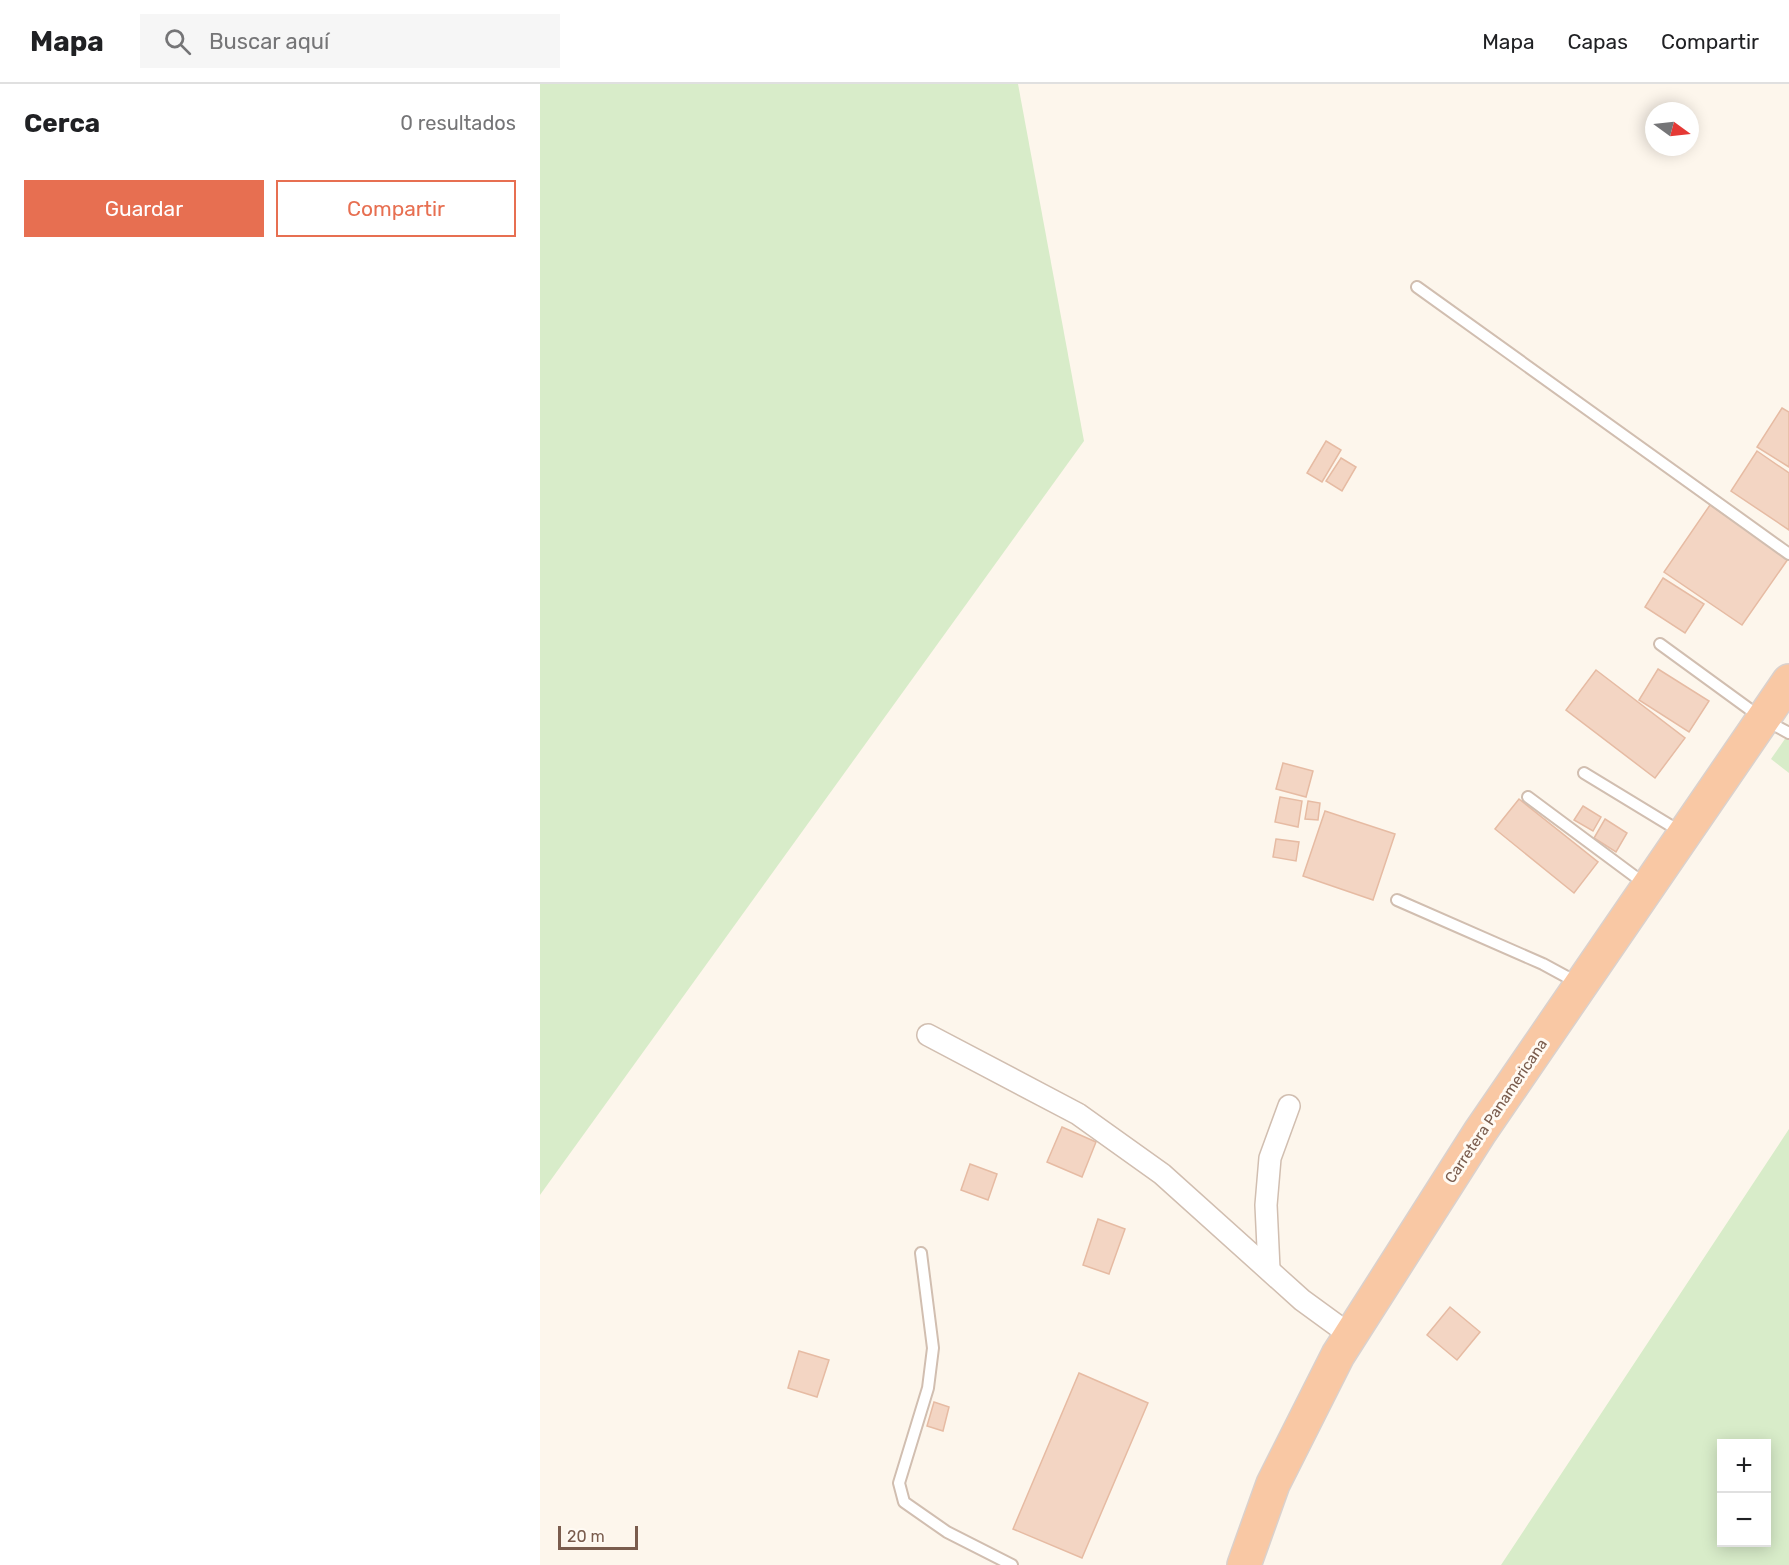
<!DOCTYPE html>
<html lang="es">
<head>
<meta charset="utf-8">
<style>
	:root { --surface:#fff; --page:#f6f6f6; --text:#202124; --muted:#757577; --line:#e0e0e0; --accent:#e76f51 }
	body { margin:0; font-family:Rubik,sans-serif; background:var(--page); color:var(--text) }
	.controls { position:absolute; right:18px; bottom:18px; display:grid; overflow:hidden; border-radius:0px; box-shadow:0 3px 15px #0003 }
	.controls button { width:54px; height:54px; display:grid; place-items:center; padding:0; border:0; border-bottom:2px solid var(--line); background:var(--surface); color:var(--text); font:30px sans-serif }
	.compass { position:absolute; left:1105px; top:18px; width:54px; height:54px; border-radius:50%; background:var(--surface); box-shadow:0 3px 15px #0003; rotate:105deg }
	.scale { position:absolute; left:18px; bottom:15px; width:80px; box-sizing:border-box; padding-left:6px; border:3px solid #7a5c4d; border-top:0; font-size:16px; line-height:21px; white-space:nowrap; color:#7a5c4d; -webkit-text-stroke:4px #fffaf3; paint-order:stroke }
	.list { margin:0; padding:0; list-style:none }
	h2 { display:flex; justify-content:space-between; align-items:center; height:78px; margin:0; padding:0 24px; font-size:26px }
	h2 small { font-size:20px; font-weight:400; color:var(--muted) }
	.actions { display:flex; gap:12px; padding:18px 24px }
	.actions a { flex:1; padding:14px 0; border:2px solid var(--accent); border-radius:0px; text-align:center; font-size:21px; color:var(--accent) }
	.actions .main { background:var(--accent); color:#fff }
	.icon { flex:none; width:33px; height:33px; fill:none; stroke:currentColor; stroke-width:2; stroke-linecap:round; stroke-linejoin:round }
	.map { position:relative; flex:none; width:1249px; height:1481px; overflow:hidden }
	header { display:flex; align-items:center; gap:36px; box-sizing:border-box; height:84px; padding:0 30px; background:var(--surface); border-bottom:2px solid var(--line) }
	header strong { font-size:28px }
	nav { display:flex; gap:33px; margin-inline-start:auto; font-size:21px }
	.search { width:420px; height:54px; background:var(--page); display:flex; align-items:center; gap:15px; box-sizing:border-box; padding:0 21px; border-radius:0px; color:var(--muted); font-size:22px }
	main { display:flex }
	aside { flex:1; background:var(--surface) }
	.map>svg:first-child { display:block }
	.green { fill:#d8ecc9; fill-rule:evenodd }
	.building { fill:#f3d5c3; stroke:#e6bba3; stroke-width:1.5 }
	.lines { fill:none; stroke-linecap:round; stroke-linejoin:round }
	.service-casing { stroke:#d1beb0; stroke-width:14 }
	.minor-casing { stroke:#d1beb0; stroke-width:24 }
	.trunk-casing { stroke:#dad1cd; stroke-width:36 }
	.service { stroke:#fff; stroke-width:10 }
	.minor { stroke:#fff; stroke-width:21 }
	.trunk { stroke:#f9c8a4; stroke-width:33 }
	.labels { text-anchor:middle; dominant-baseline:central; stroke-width:6; stroke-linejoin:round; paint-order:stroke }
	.street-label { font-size:15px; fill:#7a5c4d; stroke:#fffaf3 }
</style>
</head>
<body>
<header>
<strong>Mapa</strong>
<div class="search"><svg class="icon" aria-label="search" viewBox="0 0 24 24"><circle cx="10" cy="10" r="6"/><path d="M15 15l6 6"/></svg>Buscar aquí</div>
<nav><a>Mapa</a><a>Capas</a><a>Compartir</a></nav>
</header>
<main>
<aside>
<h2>Cerca<small>0 resultados</small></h2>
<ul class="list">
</ul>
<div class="actions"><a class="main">Guardar</a><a>Compartir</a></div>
</aside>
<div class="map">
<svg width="1249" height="1481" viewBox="0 0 1249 1481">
	<rect width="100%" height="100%" fill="#fdf6ec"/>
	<g class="green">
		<path d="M0 0H478L544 357 0 1111Z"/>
		<path d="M1249 649V689L1231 675Z"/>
		<path d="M1249 1045V1481H961ZM1182 1360H1226V1458H1182Z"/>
	</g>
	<g class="building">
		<path d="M1242 324 1249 328V383L1217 363Z"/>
		<path d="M786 357 801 366 782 398 767 389Z"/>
		<path d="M1217 367 1249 389V446L1191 407Z"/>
		<path d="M801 374 816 383 802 407 786 397Z"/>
		<path d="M1170 421 1248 475 1202 541 1124 488Z"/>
		<path d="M1123 494 1164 520 1145 549 1105 523Z"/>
		<path d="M1118 585 1169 617 1149 648 1099 616Z"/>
		<path d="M1056 586 1145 654 1115 694 1026 626Z"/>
		<path d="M743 679 773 687 766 713 736 705Z"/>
		<path d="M740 713 762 717 758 743 735 738Z"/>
		<path d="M979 715 1058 778 1034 809 955 745Z"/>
		<path d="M768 717 780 719 778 736 765 735Z"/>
		<path d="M1043 722 1061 733 1053 747 1034 736Z"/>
		<path d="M785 727 855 750 833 816 763 792Z"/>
		<path d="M1065 735 1087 749 1076 768 1054 754Z"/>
		<path d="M736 755 759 758 756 777 733 773Z"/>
		<path d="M522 1043 556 1058 542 1093 507 1078Z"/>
		<path d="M430 1080 457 1090 448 1116 421 1106Z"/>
		<path d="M558 1135 585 1145 569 1190 543 1181Z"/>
		<path d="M910 1223 940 1248 917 1276 887 1251Z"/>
		<path d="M259 1267 289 1276 277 1313 248 1304Z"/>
		<path d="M539 1289 608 1319 542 1474 473 1445Z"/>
		<path d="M394 1318 409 1323 403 1347 387 1342Z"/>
	</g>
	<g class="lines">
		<g class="service-casing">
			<g id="service">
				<path d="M877 203 1249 470"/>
				<path d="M1120 560 1223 635 1249 649"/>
				<path d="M1044 689 1141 748"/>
				<path d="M988 713 1105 800"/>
				<path d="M857 816 1003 880 1038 899"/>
				<path d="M381 1169 393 1264 388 1304 359 1399 364 1418 407 1448 472 1481"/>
			</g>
		</g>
		<g class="minor-casing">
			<g id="minor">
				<path d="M388 951 538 1030 622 1090 762 1216 810 1251"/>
				<path d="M729 1185 726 1121 730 1074 749 1022"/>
			</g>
		</g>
		<g class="trunk-casing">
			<path id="trunk" d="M704 1481 733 1400 798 1271 940 1048 1249 597"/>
		</g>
		<use href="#service" class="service"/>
		<use href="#minor" class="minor"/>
		<use href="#trunk" class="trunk"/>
	</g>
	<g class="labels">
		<g class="street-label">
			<text transform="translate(956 1027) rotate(-56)">Carretera Panamericana</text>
		</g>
	</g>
</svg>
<div class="controls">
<button>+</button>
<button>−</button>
</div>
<svg class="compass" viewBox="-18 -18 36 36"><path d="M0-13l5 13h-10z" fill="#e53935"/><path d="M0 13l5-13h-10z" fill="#757577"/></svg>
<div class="scale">20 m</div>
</div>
</main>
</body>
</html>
